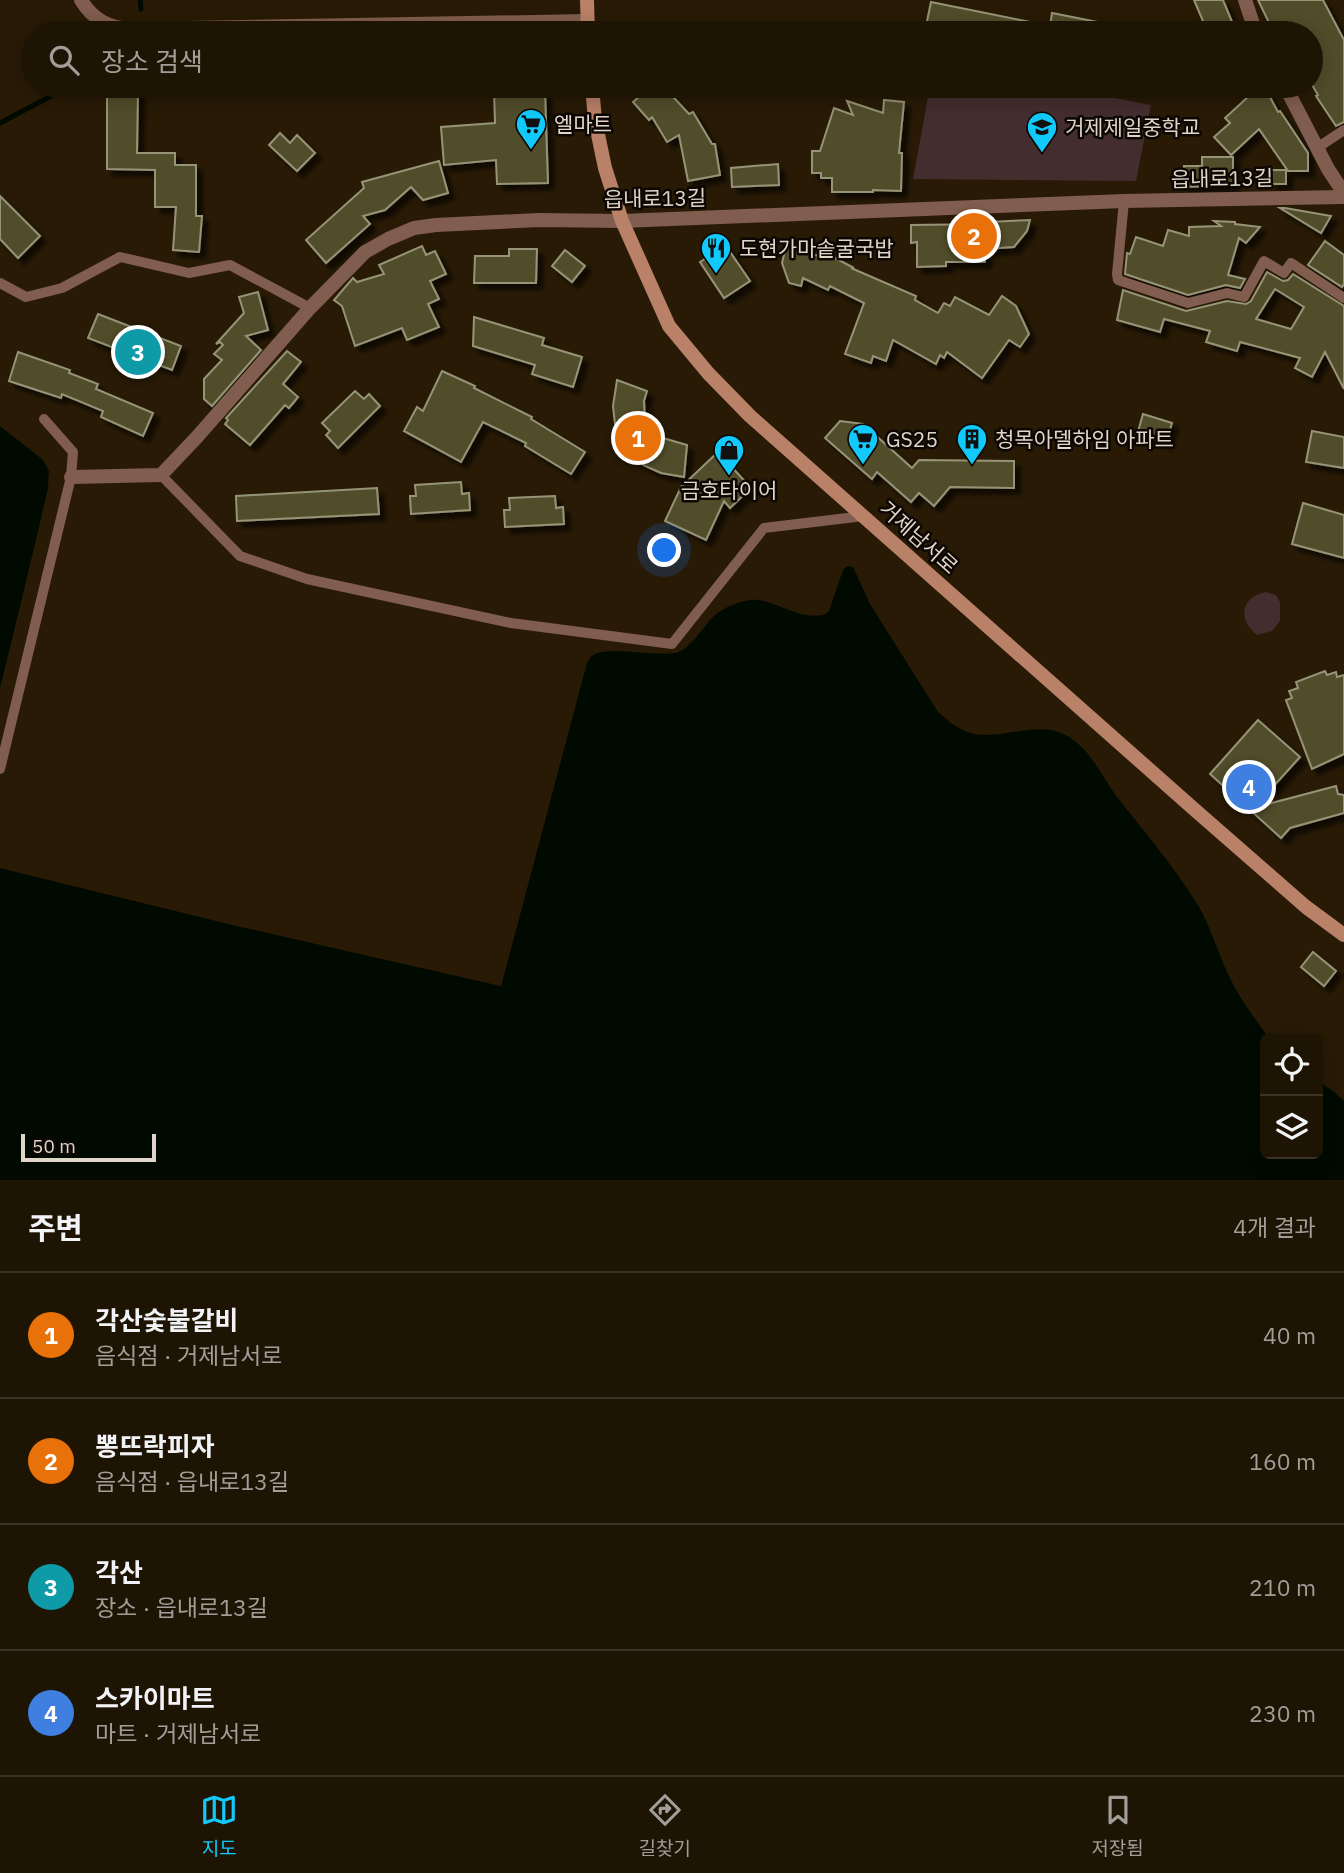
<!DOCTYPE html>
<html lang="ko">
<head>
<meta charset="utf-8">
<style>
	:root { --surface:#1e1404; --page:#2b2113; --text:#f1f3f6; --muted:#a19e9a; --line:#3c3326; --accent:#11cafb }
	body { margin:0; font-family:"IBM Plex Sans","Noto Sans KR",sans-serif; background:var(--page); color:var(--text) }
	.controls { position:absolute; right:21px; bottom:21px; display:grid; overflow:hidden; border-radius:10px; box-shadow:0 4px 18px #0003 }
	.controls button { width:63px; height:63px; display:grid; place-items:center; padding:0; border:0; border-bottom:2px solid var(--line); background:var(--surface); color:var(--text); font:35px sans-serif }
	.scale { position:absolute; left:21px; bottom:18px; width:135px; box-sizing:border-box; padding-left:7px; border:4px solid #dfd5c8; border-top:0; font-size:19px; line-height:24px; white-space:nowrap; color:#dfd5c8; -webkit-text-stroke:5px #0c0702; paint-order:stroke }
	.you { position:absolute; left:665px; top:551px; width:24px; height:24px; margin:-18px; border:5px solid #fff; border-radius:50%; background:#1a73e8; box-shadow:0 0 0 10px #1a73e833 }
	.badge { display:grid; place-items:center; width:46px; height:46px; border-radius:50%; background:var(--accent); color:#fff; font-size:23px; font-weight:700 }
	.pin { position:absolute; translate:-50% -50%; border:4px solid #fff; box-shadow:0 2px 7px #0006 }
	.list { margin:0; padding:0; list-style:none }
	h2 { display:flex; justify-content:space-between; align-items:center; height:91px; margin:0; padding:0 28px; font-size:30px }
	h2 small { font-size:23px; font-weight:400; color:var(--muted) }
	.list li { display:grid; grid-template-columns:46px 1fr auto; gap:21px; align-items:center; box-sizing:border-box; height:126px; padding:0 28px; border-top:2px solid var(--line) }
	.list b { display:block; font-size:26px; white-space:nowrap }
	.list p { margin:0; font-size:23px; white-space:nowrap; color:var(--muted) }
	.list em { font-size:23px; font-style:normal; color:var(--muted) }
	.icon { flex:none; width:38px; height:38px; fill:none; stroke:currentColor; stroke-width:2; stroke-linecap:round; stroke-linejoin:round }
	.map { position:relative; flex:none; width:1344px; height:1180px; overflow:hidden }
	.search { position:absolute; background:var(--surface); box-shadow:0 4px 18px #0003; left:21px; right:21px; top:21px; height:77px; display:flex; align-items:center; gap:18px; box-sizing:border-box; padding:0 24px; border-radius:38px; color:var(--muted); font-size:26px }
	.sheet { height:595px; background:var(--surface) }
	nav { display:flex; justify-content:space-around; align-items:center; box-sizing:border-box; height:98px; border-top:2px solid var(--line); background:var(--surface); font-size:19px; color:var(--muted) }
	nav a { display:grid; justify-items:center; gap:4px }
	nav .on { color:var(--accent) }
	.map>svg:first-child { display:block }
	.green { fill:#442d2e }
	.water { fill:#000a00 }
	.pier { fill:#281a05 }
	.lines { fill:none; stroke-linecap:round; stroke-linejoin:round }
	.stream { stroke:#000a00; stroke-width:5 }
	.building { fill:#514e29; stroke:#969478; stroke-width:2; fill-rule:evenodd; filter:url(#shadow) }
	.service { stroke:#805d4e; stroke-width:10 }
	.minor { stroke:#805d4e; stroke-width:14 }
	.secondary { stroke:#b98168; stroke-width:14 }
	.labels { text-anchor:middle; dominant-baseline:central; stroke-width:5; stroke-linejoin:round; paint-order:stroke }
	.poi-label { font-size:21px; fill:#dfd5c8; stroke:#0c0702; text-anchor:start }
	.street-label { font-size:21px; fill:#dfd5c8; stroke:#0c0702 }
</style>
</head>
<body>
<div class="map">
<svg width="1344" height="1180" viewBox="0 0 1344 1180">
	<defs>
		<filter id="shadow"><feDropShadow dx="6" dy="6" stdDeviation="2" flood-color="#0009"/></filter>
	</defs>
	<rect width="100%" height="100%" fill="#281a05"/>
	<g class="green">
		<path d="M930 86H1051L1151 105 1136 181 913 179Z"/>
		<path d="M1266 592 1276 595 1280 602V621L1272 631 1257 635C1237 620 1241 596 1266 592Z"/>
	</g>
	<g class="water">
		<path d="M0 426 43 460 49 471 48 489 37 538 0 688Z"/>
		<path d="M847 566 853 567 870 604 938 712C948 721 960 731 974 734 1006 740 1042 717 1072 739 1093 754 1102 777 1117 797 1143 830 1171 863 1194 899 1208 919 1218 953 1229 976 1239 998 1255 1019 1269 1038H1265V1154H1318V1081L1333 1091 1344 1101V1180H0V868L229 924 501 986 586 666C588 661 590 656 595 654 610 647 654 656 675 653 689 651 703 627 713 617 722 608 739 601 751 600 774 598 796 620 824 615L829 611 843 570Z"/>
	</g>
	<g class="pier">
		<path d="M49 471 52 472V490L3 689 0 691 48 489Z"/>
		<path d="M582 665 586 666 501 986 229 924 0 868V864L230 921 499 982Z"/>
	</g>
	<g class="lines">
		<g class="stream">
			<path d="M140 0 141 9"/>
			<path d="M0 123 70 86"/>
		</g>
	</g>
	<g class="building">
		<path d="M1194 0H1223L1235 29 1225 33H1208Z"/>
		<path d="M1258 0H1323L1344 40V122L1336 126 1316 96 1318 95 1311 83V33H1274Z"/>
		<path d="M931 2 1050 26 1052 13 1118 26 1117 33H938L925 31Z"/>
		<path d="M651 86H663L689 114 693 112 712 144H715L720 175 688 181 679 135 667 142 652 117 649 120 633 102Z"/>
		<path d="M1243 86H1264L1278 112 1280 111 1308 153V171H1288L1259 129 1231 155 1214 137 1230 123 1225 118 1249 96Z"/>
		<path d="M545 90 548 183 497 184 496 160 444 165 441 127 495 123 494 91Z"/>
		<path d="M107 91H138L137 153H175V165H196V216H202L199 252 173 250 176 207H155V170L107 169Z"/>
		<path d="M884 100 904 102 899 153H902L901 191 873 190V192H832V178H821V173H812V151H820L834 108 853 115 847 101 883 113Z"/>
		<path d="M280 133 290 143 297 135 315 153 297 171 269 145Z"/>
		<path d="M1202 157H1233V185L1184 187V166H1202Z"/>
		<path d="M439 161 448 193 423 200 411 187 385 210 363 216 370 224 326 263 306 240 364 188 362 182Z"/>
		<path d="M778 164 779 185 732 187 731 168Z"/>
		<rect x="1271" y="170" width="15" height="14"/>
		<path d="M0 196 40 236 18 258 0 239Z"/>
		<path d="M1280 208H1285L1331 216 1321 233Z"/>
		<path d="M1030 220 1027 231 1014 247 985 249V262H946V266L917 267V242L911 243V225L989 224V222Z"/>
		<path d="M1214 221 1235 222V224L1260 227 1246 243 1239 238 1228 275 1245 279 1240 288 1226 285 1188 295 1125 274 1127 253 1130 254 1136 237 1163 246 1168 230 1189 236V227L1221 226Z"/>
		<path d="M1325 241 1344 255V284L1342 287 1308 265Z"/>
		<path d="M422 246 426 255 435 251 446 274 430 281 439 299 428 304 439 327 407 340 402 328 355 346 342 306 334 300 353 278 357 282 384 274 379 265Z"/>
		<path d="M726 246 750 281 724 298 700 262Z"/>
		<path d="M786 246 819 256 822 251 854 268H851L916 296 915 300 938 313 944 303 950 306 955 297 989 315 1002 296 1016 306 1029 334 1020 347 1009 340 982 378 947 352 944 358 940 355 936 364 893 340 886 361 873 356 871 363 845 354 864 303 830 286 828 290 803 278 801 286 789 283 782 263Z"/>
		<path d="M509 249H537L536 283H474L475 256H509Z"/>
		<path d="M565 250 585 266 572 282 552 266Z"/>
		<path d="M1267 272 1283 281 1288 280 1293 274 1344 306V389L1325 352 1312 377 1295 368 1300 358 1240 342 1237 351 1206 342 1210 331 1164 319 1160 332 1117 320 1123 290 1186 311 1227 301 1246 304 1251 301ZM1275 289 1304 307 1291 329 1256 319Z"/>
		<path d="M258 292 268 330 246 336 261 350 212 406 204 399V379L222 360 214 354 223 345 220 342 216 344 244 313 239 297Z"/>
		<path d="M98 314 181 346 172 370 88 338Z"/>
		<path d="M474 317 544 338 542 345 582 357 573 387 532 374 535 365 473 346Z"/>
		<path d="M287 351 301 362 283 384 298 397 289 408 285 405 250 445 225 424 228 420 226 418Z"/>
		<path d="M18 352 70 370 69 373 98 384 96 389 153 413 143 436 101 417 103 411 62 394 61 398 9 381Z"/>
		<path d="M442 371 475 386 474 388 532 417 531 419 585 452 571 474 525 446 526 443 483 422 461 462 404 431 417 407 423 411Z"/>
		<path d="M617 380 647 391 644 401 645 420 656 433 663 438 687 445 684 477 661 473 645 466 634 458 627 450 615 424 613 406Z"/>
		<path d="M355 391 364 399 369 394 380 406 338 448 326 435 330 431 322 423Z"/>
		<path d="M1143 414 1172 423 1166 443 1137 435Z"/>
		<path d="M840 421 863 424 912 468 919 460 1014 461V488L950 487 934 506 919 493 911 502 877 472 872 479 825 438Z"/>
		<path d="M1312 431 1344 437V468L1306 462Z"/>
		<path d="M718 452 751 488 730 508 724 501 706 540 665 521 681 487Z"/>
		<path d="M461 482 462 494 469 493 470 510 411 514 410 496H416L415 485Z"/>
		<path d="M377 488 379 514 237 521 236 496Z"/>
		<path d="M555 496 556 508 563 507 564 524 505 527 504 510H510L509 498Z"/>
		<path d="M1303 503 1344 515V558L1292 544Z"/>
		<path d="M1325 671 1327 675 1336 672 1337 677 1344 675V754L1312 769 1286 700 1292 698 1289 691 1298 688 1296 682Z"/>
		<path d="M1258 720 1300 757 1272 788 1241 802 1210 774Z"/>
		<path d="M1336 786 1338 794 1344 795V813L1290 828 1281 838 1249 809Z"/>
		<path d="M1313 952 1336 971 1324 986 1301 967Z"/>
	</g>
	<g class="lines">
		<g class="service">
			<path d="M1317 148 1344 130"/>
			<path d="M1124 201 1117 274 1118 280 1188 303 1227 293 1244 297 1264 261 1284 273 1291 263 1344 298"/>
			<path d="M0 283 26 297 62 288 120 257 189 273 230 265 310 308"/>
			<path d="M161 475 240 556 307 579 511 623 672 644 764 528 864 516"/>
			<path d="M0 769 71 477 73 452 44 419"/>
		</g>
		<g class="minor">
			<path d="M81 0C93 20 108 27 130 29L587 21"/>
			<path d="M1245 0 1256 33"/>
			<path d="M1285 86 1328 169 1344 193"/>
			<path d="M71 477 161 475 197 437 310 308 365 252 388 239 414 228 436 225 538 220 622 221 1124 201 1344 197"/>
		</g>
		<g class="secondary">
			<path d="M587 0 588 33"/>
			<path d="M592 86 595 120 605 168 622 221 669 326 708 373 750 416 1195 810 1306 907 1344 935"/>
		</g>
	</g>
	<defs>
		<g id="supermarket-pin" transform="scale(1.575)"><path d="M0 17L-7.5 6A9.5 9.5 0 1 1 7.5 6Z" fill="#11cafb" stroke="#0c0702"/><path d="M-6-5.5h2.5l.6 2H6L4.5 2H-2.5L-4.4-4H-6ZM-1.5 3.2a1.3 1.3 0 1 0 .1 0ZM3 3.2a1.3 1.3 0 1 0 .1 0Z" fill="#111"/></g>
		<g id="school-pin" transform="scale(1.575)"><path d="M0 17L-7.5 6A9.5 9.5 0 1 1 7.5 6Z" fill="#11cafb" stroke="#0c0702"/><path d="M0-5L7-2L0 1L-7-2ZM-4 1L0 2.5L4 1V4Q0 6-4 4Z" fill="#111"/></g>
		<g id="restaurant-pin" transform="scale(1.575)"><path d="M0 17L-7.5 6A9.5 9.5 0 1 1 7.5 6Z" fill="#11cafb" stroke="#0c0702"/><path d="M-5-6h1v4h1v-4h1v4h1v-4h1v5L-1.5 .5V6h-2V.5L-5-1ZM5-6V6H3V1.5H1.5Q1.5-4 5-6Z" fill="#111"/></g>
		<g id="building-pin" transform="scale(1.575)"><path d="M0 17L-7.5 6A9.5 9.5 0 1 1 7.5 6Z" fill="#11cafb" stroke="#0c0702"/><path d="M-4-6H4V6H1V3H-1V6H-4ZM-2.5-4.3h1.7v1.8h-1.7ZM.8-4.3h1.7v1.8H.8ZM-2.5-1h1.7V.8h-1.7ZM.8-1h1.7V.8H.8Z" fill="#111"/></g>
		<g id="shop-pin" transform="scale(1.575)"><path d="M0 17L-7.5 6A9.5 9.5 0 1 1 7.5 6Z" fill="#11cafb" stroke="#0c0702"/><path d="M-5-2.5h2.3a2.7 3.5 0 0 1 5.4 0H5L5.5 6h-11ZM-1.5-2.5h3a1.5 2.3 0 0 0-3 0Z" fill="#111"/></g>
	</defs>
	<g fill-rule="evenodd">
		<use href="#supermarket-pin" x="531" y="124"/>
		<use href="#school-pin" x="1042" y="127"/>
		<use href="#restaurant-pin" x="716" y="248"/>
		<use href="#supermarket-pin" x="863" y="439"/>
		<use href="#building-pin" x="972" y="439"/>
		<use href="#shop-pin" x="729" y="450"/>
	</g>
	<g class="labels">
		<g class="poi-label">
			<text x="554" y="124">엘마트</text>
			<text x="1065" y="127">거제제일중학교</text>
			<text x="739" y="248">도현가마솥굴국밥</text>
			<text x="886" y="439">GS25</text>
			<text x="995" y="439">청목아델하임 아파트</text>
			<text x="729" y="490" text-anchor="middle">금호타이어</text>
		</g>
		<g class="street-label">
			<text transform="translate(1222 178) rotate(-1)">읍내로13길</text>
			<text transform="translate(655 198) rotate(-1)">읍내로13길</text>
			<text transform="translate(919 537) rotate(42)">거제남서로</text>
		</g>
	</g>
</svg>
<div class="controls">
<button><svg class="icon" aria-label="locate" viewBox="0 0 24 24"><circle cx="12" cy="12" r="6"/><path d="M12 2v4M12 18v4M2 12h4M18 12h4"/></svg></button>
<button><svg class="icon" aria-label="layers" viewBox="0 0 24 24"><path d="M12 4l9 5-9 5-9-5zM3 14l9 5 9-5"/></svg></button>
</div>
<div class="scale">50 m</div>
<div class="you"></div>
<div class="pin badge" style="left:638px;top:438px;background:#e8710a">1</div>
<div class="pin badge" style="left:974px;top:236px;background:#e8710a">2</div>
<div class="pin badge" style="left:138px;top:352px;background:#0f9aa8">3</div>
<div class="pin badge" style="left:1249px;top:787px;background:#3f7fe0">4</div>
<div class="search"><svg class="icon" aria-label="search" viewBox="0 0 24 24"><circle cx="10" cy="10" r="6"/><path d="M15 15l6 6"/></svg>장소 검색</div>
</div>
<section class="sheet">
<h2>주변<small>4개 결과</small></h2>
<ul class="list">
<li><span class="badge" style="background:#e8710a">1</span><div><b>각산숯불갈비</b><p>음식점 · 거제남서로</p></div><em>40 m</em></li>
<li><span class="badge" style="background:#e8710a">2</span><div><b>뽕뜨락피자</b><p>음식점 · 읍내로13길</p></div><em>160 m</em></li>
<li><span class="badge" style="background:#0f9aa8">3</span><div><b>각산</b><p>장소 · 읍내로13길</p></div><em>210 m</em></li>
<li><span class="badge" style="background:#3f7fe0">4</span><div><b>스카이마트</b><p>마트 · 거제남서로</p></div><em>230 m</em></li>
</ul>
</section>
<nav>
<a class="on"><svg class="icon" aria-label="map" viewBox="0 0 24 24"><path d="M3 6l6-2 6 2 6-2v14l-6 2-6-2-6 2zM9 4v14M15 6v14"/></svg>지도</a>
<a><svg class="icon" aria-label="directions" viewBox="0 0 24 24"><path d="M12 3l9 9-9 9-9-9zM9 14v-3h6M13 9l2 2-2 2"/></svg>길찾기</a>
<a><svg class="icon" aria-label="saved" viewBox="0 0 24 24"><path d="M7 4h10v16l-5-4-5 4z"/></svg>저장됨</a>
</nav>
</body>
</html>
